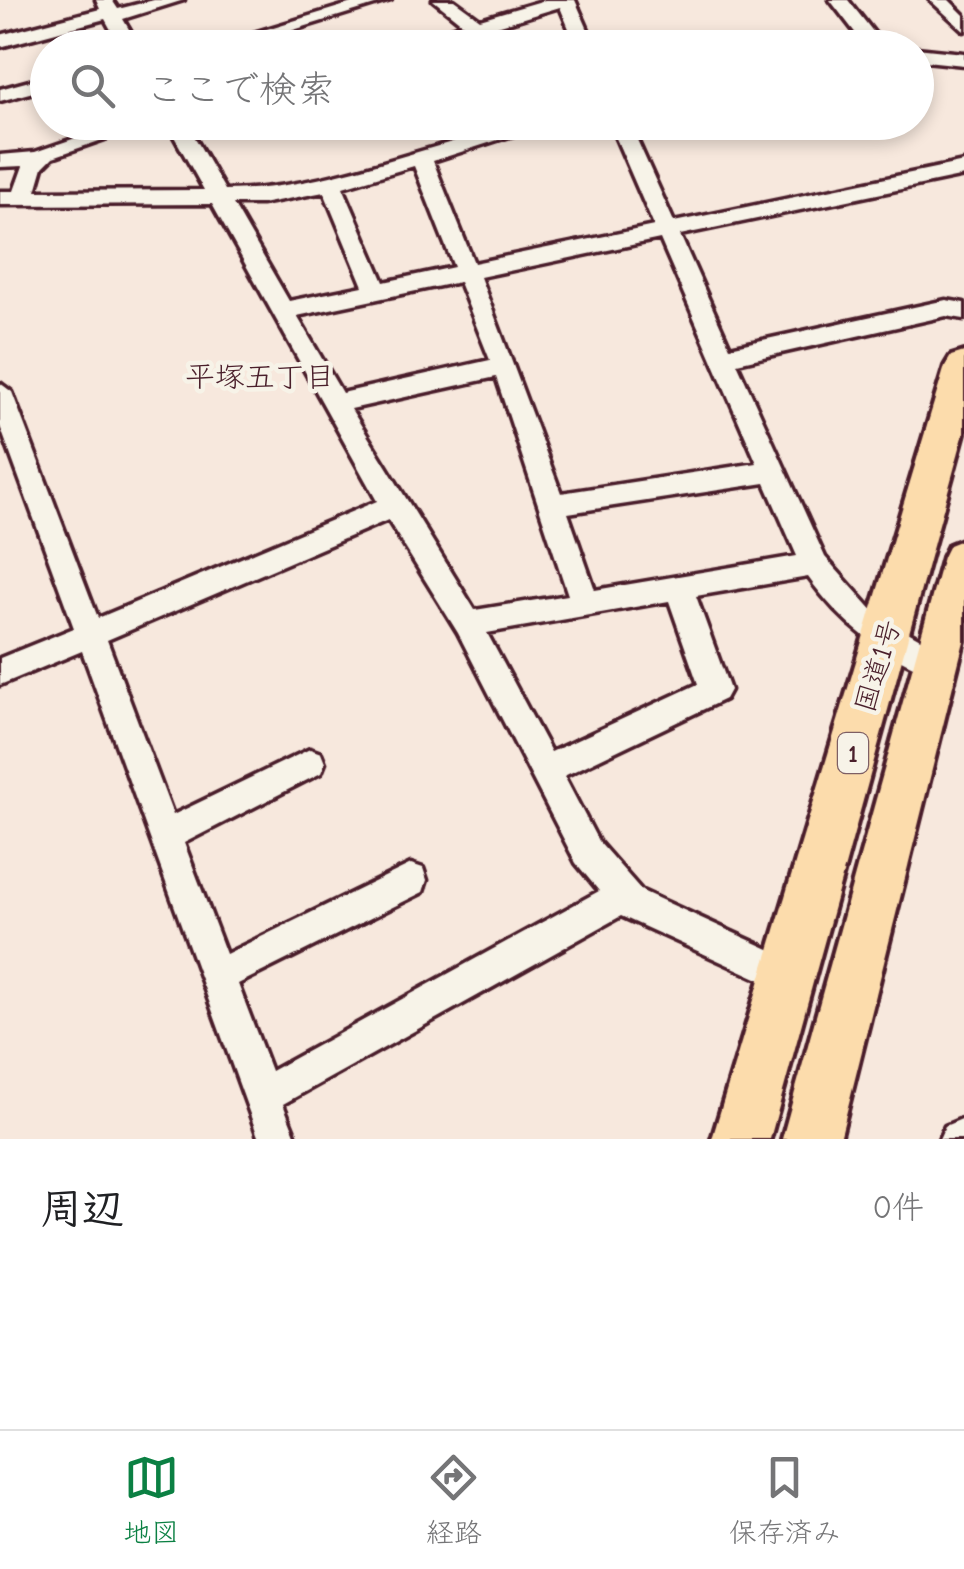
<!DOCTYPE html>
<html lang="ja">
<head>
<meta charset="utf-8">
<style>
	:root { --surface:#fff; --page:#f2f2f2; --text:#202124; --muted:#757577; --line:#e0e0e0; --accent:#0b8043 }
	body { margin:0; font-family:"Comic Neue","Klee One",sans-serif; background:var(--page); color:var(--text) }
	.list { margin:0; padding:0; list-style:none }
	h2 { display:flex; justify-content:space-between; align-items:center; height:130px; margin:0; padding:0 40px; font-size:42px }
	h2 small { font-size:32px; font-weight:400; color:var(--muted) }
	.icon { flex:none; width:55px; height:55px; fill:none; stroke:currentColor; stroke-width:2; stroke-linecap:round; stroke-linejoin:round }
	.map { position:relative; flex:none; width:964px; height:1139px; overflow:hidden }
	.search { position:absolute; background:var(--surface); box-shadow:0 5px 15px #0003; left:30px; right:30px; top:30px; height:110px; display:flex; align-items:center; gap:25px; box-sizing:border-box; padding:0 35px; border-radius:55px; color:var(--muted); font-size:38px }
	.sheet { height:290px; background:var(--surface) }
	nav { display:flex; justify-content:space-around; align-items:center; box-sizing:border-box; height:140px; border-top:2px solid var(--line); background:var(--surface); font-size:28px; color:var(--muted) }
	nav a { display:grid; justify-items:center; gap:5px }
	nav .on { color:var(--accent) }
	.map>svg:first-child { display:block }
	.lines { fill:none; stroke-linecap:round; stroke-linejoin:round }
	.minor-casing { stroke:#4a1f2b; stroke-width:7 }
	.highway-casing { stroke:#4a1f2b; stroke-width:8 }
	.minor { fill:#f7f3e8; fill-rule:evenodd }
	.highway { fill:#fcdcac; fill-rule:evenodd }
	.labels { text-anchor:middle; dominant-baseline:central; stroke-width:9; stroke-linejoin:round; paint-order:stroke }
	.shield { fill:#f7f3e8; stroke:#7e5f64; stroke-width:2.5 }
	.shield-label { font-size:25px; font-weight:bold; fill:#4a1f2b }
	.street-label { font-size:28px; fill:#4a1f2b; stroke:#f7f3e8 }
	.neighbourhood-label { font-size:30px; fill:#4a1f2b; stroke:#f7f3e8 }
</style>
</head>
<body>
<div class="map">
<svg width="964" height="1139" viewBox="0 0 964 1139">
	<rect width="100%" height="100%" fill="#f7e8dd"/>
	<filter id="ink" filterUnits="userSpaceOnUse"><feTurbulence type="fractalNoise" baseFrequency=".01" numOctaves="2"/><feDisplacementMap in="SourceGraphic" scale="20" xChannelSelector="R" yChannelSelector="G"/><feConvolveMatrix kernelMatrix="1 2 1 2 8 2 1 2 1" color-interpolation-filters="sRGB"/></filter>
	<g filter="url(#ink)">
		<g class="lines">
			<g class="minor-casing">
				<g id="minor">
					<path d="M96 0H112L118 9 154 0H184L123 19 140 48H121L105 19 0 47V35L100 9Z"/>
					<path d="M362 0H391L235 48H204Z"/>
					<path d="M433 0H454L480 19 545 0H575L596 48H577L560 7 424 48H393L463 24Z"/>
					<path d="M830 0H848L886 48H867Z"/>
					<path d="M930 0H949L964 15V31Z"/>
					<path d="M916 48 964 53V65L916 60Z"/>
					<path d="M48 76V88L0 101V89Z"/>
					<path d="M122 122H154L53 157 43 167 36 191 204 190 166 122H186L225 190C299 190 369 166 438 146 477 135 512 122 553 122L433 161 474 263 654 226 609 122H629L674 222 964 162V176L680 235 730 347 946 300 964 303V319L946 316 737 363 825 557 876 614 945 653 950 662 945 671 935 675C881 655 841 623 808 577L696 596 730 690 725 699 564 776 598 841 642 891 802 964 807 976 802 988 790 993 621 916 283 1104 297 1139H259L82 651 0 685V658L74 628 0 426V383L12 392 98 618 377 501 212 204 0 205V191H14L23 166 0 167V155L35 152ZM414 166 454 267 384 282 343 187ZM324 192 363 286 289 301 233 204H261ZM660 239 757 463 561 493 480 277ZM459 282 490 360 342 393 297 316ZM496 377 568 595 475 610 351 409ZM765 483 797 556 595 590 568 513ZM388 520 458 633 576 863 599 891 271 1071 238 984 423 892 427 880 423 868 411 864 226 954 184 843 321 773 325 763 321 753 310 749 173 815 107 640ZM669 601 698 684 551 752 487 633Z"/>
					<path d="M964 1118V1139H939L945 1126Z"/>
				</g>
			</g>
			<g class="highway-casing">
				<g id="highway">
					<path d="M964 352V433L770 1139H712L945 366 951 356Z"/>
					<path d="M964 539V641L840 1139H782L943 557 949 545Z"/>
				</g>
			</g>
			<use href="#minor" class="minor"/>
			<use href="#highway" class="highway"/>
		</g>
	</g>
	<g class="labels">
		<rect class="shield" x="838" y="733" width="30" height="40" rx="8"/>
		<g class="shield-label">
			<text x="853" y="753">1</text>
		</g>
		<g class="street-label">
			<text transform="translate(878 666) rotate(-73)">国道1号</text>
		</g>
		<g class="neighbourhood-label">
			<text x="260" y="377">平塚五丁目</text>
		</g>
	</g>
</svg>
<div class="search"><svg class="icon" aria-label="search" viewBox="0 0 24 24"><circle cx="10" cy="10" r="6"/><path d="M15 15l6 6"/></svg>ここで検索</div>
</div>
<section class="sheet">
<h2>周辺<small>0件</small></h2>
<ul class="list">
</ul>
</section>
<nav>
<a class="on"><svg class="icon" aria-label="map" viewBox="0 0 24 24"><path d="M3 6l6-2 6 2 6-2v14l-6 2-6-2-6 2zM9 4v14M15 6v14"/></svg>地図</a>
<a><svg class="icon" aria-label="directions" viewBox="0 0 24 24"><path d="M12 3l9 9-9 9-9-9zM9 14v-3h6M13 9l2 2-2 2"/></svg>経路</a>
<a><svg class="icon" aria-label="saved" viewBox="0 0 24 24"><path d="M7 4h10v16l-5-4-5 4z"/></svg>保存済み</a>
</nav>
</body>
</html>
